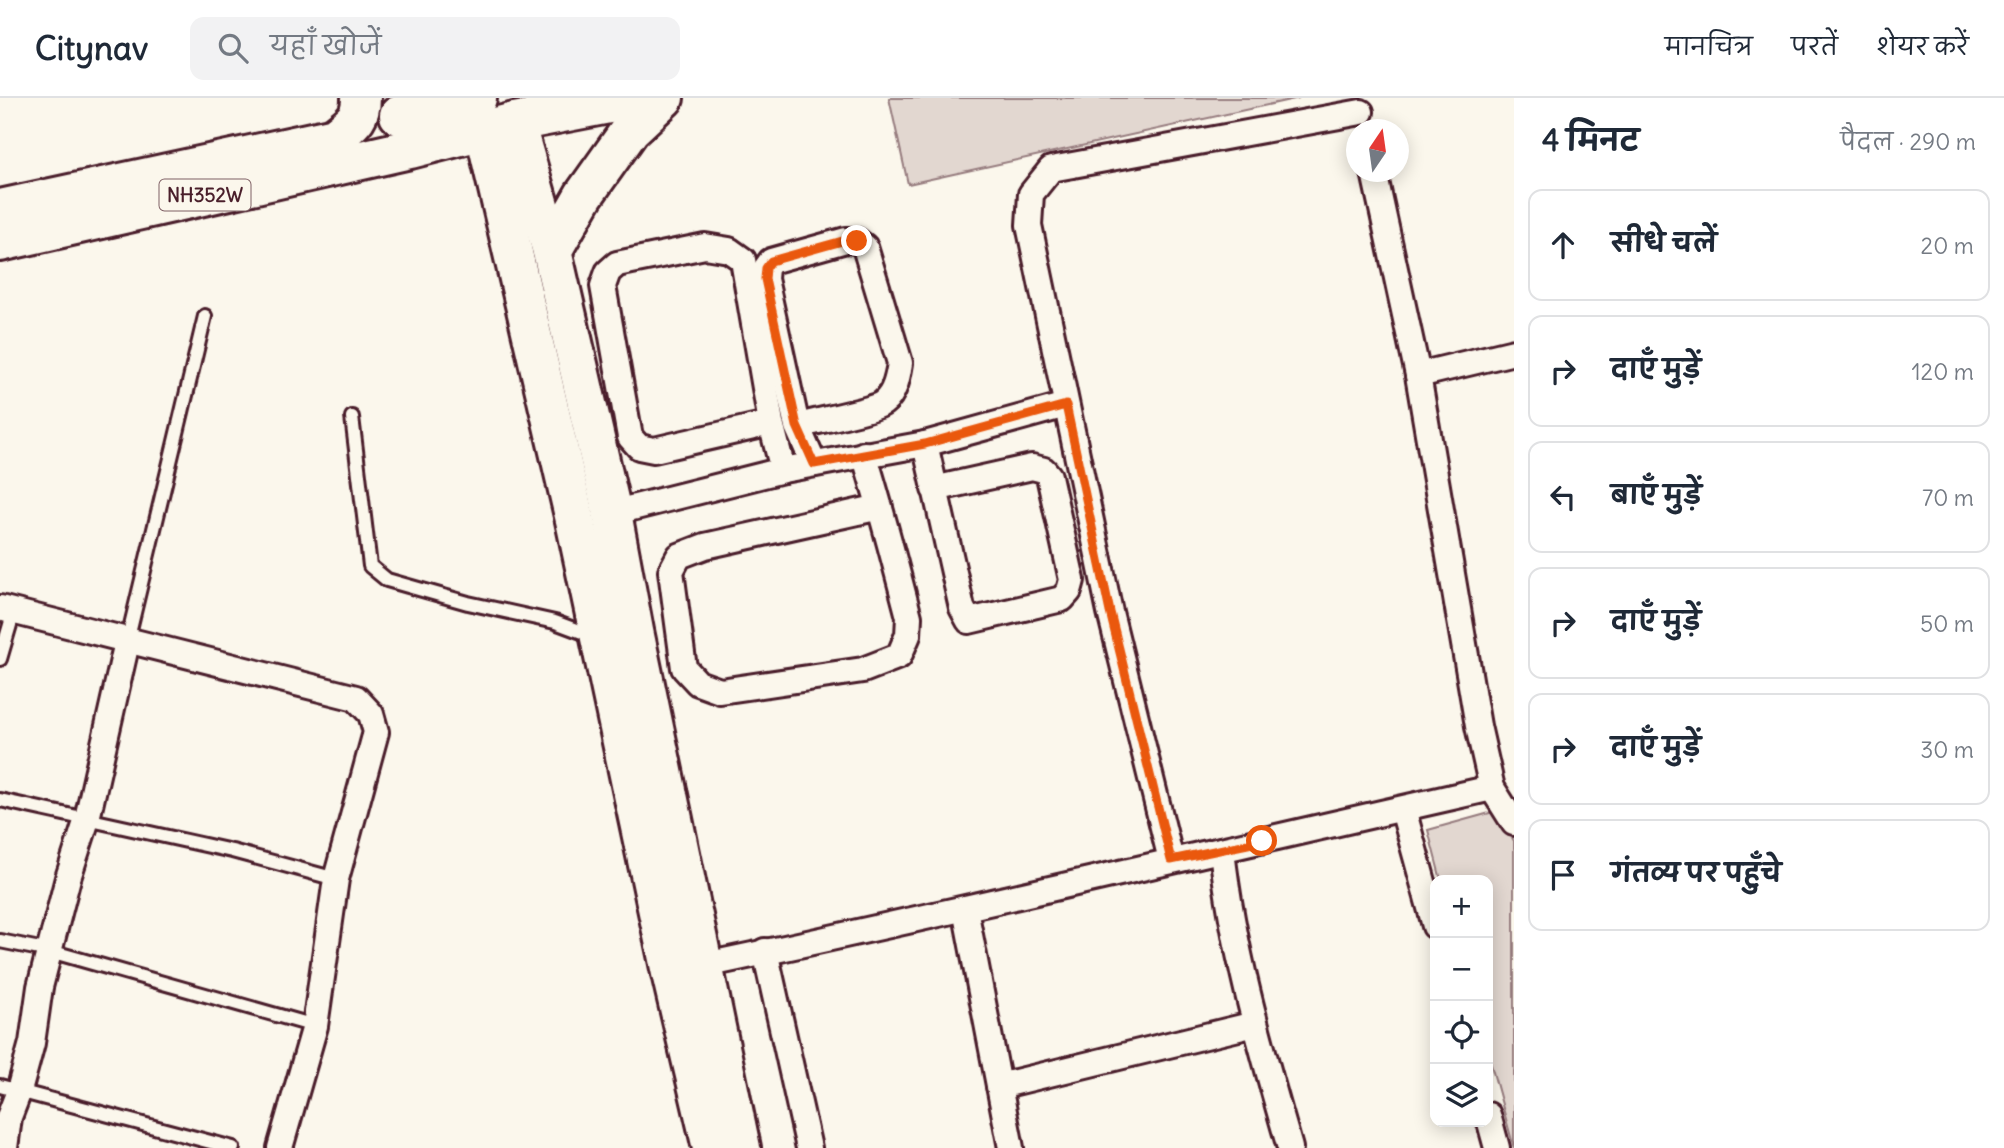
<!DOCTYPE html>
<html lang="hi">
<head>
<meta charset="utf-8">
<style>
	:root { --surface:#fff; --page:#f2f2f3; --text:#1f2937; --muted:#747a83; --line:#e0e1e3 }
	body { margin:0; font-family:Delius,"Playpen Sans Deva",sans-serif; background:var(--page); color:var(--text) }
	.controls { position:absolute; right:21px; bottom:21px; display:grid; overflow:hidden; border-radius:14px; box-shadow:0 4px 18px #0003 }
	.controls button { width:63px; height:63px; display:grid; place-items:center; padding:0; border:0; border-bottom:2px solid var(--line); background:var(--surface); color:var(--text); font:35px sans-serif }
	.compass { position:absolute; left:1346px; top:21px; width:63px; height:63px; border-radius:50%; background:var(--surface); box-shadow:0 4px 18px #0003; rotate:13deg }
	.stop { position:absolute; width:21px; height:21px; margin:-16px; border:5px solid #ea580c; border-radius:50%; background:#fff }
	.stop.end { background:#ea580c; border-color:#fff; box-shadow:0 2px 7px #0008 }
	.list { margin:0; padding:0; list-style:none }
	h2 { display:flex; justify-content:space-between; align-items:center; height:91px; margin:0; padding:0 28px; font-size:30px }
	h2 small { font-size:23px; font-weight:400; color:var(--muted) }
	.list li { display:grid; grid-template-columns:46px 1fr auto; gap:21px; align-items:center; box-sizing:border-box; height:112px; margin:0 14px 14px; padding:0 14px; border:2px solid var(--line); border-radius:14px }
	.list b { display:block; font-size:26px; white-space:nowrap }
	.list em { font-size:23px; font-style:normal; color:var(--muted) }
	.icon { flex:none; width:38px; height:38px; fill:none; stroke:currentColor; stroke-width:2; stroke-linecap:round; stroke-linejoin:round }
	.map { position:relative; flex:none; width:1514px; height:1050px; overflow:hidden }
	header { display:flex; align-items:center; gap:42px; box-sizing:border-box; height:98px; padding:0 35px; background:var(--surface); border-bottom:2px solid var(--line) }
	header strong { font-size:33px }
	nav { display:flex; gap:38px; margin-inline-start:auto; font-size:24px }
	.search { width:490px; height:63px; background:var(--page); display:flex; align-items:center; gap:18px; box-sizing:border-box; padding:0 24px; border-radius:14px; color:var(--muted); font-size:26px }
	main { display:flex }
	aside { flex:1; background:var(--surface) }
	.map>svg:first-child { display:block }
	.green { fill:#e2d7d0; stroke:#967b7e; stroke-width:2 }
	.lines { fill:none; stroke-linecap:round; stroke-linejoin:round }
	.service-casing { stroke:#4a1f2b; stroke-width:18 }
	.minor-casing { stroke:#4a1f2b; stroke-width:30 }
	.primary-casing { stroke:#4a1f2b; stroke-width:44 }
	.trunk-casing { stroke:#4a1f2b; stroke-width:44 }
	.service { stroke:#fbf7ec; stroke-width:12 }
	.minor { stroke:#fbf7ec; stroke-width:24 }
	.primary { stroke:#fbf7ec; stroke-width:38 }
	.trunk { stroke:#fbf7ec; stroke-width:38 }
	.route { stroke:#ea580c; stroke-width:9 }
	.labels { text-anchor:middle; dominant-baseline:central; stroke-width:7; stroke-linejoin:round; paint-order:stroke }
	.shield { fill:#fbf7ec; stroke:#7f6065; stroke-width:2 }
	.shield-label { font-size:19px; font-weight:bold; fill:#4a1f2b }
</style>
</head>
<body>
<header>
<strong>Citynav</strong>
<div class="search"><svg class="icon" aria-label="search" viewBox="0 0 24 24"><circle cx="10" cy="10" r="6"/><path d="M15 15l6 6"/></svg>यहाँ खोजें</div>
<nav><a>मानचित्र</a><a>परतें</a><a>शेयर करें</a></nav>
</header>
<main>
<div class="map">
<svg width="1514" height="1050" viewBox="0 0 1514 1050">
	<rect width="100%" height="100%" fill="#fbf7ec"/>
	<filter id="ink" filterUnits="userSpaceOnUse"><feTurbulence type="fractalNoise" baseFrequency=".0143" numOctaves="2"/><feDisplacementMap in="SourceGraphic" scale="14" xChannelSelector="R" yChannelSelector="G"/><feConvolveMatrix kernelMatrix="1 2 1 2 8 2 1 2 1" color-interpolation-filters="sRGB"/></filter>
	<g filter="url(#ink)">
		<g class="green">
			<path d="M889 0H1299L908 86Z"/>
			<path d="M1497 713 1514 743V1050L1488 956V782H1441L1428 732Z"/>
		</g>
		<g class="lines">
			<g class="service-casing">
				<g id="service">
					<path d="M352 319 370 468 387 482 468 505 555 524 595 539"/>
					<path d="M127 544 205 218"/>
					<path d="M0 561 14 513"/>
					<path d="M0 702 232 753 336 781"/>
					<path d="M0 843 50 853 315 928"/>
					<path d="M0 988 233 1050"/>
				</g>
			</g>
			<g class="minor-casing">
				<g id="minor">
					<path d="M1374 74 1418 277 1478 628 1492 690 1514 725"/>
					<path d="M1418 277 1514 254"/>
					<path d="M771 325 654 352 639 349 630 339 603 188 608 174 617 166 705 148 729 152 743 162 771 325 783 372"/>
					<path d="M797 328C812 324 874 312 883 305 895 296 898 278 900 265L865 149 857 143 846 142 771 163 766 170 765 181 797 328 814 366"/>
					<path d="M925 346 962 510 969 523 1062 501 1069 493 1072 482 1049 378 1044 372 1032 369 934 391"/>
					<path d="M864 356C881 410 895 465 909 519L908 537 899 558 863 572 720 593 698 585 684 570 671 473 679 458 705 448 880 409"/>
					<path d="M612 415 783 372 925 346 1066 307"/>
					<path d="M0 510 356 600 371 616 376 634 336 781 315 928 280 1050"/>
					<path d="M1403 711 1435 828"/>
					<path d="M1222 752C1233 854 1262 952 1290 1050"/>
					<path d="M1171 762 1110 514 1029 127 1031 96 1051 71 1361 14"/>
					<path d="M965 811 1011 1050"/>
					<path d="M765 853 809 1050"/>
					<path d="M691 870C959 814 1225 750 1492 690"/>
					<path d="M999 988 1255 926"/>
					<path d="M1488 1017 1497 1050"/>
					<path d="M5 1050 9 1019 19 993 32 945 40 889 68 780 87 721 127 544"/>
				</g>
			</g>
			<g class="primary-casing">
				<g id="primary">
					<path d="M515 24 640 0"/>
					<path d="M552 153 584 97 630 32 664 0"/>
				</g>
			</g>
			<g class="trunk-casing">
				<g id="trunk">
					<path d="M399 17 477 0"/>
					<path d="M484 30 575 422 671 875 712 1050"/>
					<path d="M0 111 335 39C350 26 361 22 361 0"/>
					<path d="M0 144 410 51 515 24 552 153 612 415 634 533 741 1050"/>
				</g>
			</g>
			<use href="#service" class="service"/>
			<use href="#minor" class="minor"/>
			<use href="#primary" class="primary"/>
			<use href="#trunk" class="trunk"/>
		</g>
	</g>
	<g class="lines" filter="url(#ink)">
		<path class="route" d="M857 143 846 142 771 163 766 170 765 181 797 328 814 366 925 346 1066 307 1110 514 1171 762 1262 743"/>
	</g>
	<g class="labels">
		<rect class="shield" x="159.5" y="81.5" width="91" height="31" rx="5"/>
		<g class="shield-label">
			<text x="205" y="97">NH352W</text>
		</g>
	</g>
</svg>
<div class="controls">
<button>+</button>
<button>−</button>
<button><svg class="icon" aria-label="locate" viewBox="0 0 24 24"><circle cx="12" cy="12" r="6"/><path d="M12 2v4M12 18v4M2 12h4M18 12h4"/></svg></button>
<button><svg class="icon" aria-label="layers" viewBox="0 0 24 24"><path d="M12 4l9 5-9 5-9-5zM3 14l9 5 9-5"/></svg></button>
</div>
<svg class="compass" viewBox="-18 -18 36 36"><path d="M0-13l5 13h-10z" fill="#e53935"/><path d="M0 13l5-13h-10z" fill="#747a83"/></svg>
<div class="stop" style="left:1262px;top:743px"></div>
<div class="stop end" style="left:857px;top:143px"></div>
</div>
<aside>
<h2>4 मिनट<small>पैदल · 290 m</small></h2>
<ul class="list">
<li><svg class="icon" aria-label="ahead" viewBox="0 0 24 24"><path d="M12 20V5M6 11l6-6 6 6"/></svg><div><b>सीधे चलें</b></div><em>20 m</em></li>
<li><svg class="icon" aria-label="right" viewBox="0 0 24 24"><path d="M7 20v-9h11M14 6l5 5-5 5"/></svg><div><b>दाएँ मुड़ें</b></div><em>120 m</em></li>
<li><svg class="icon" aria-label="left" viewBox="0 0 24 24"><path d="M17 20v-9H6M10 6l-5 5 5 5"/></svg><div><b>बाएँ मुड़ें</b></div><em>70 m</em></li>
<li><svg class="icon" aria-label="right" viewBox="0 0 24 24"><path d="M7 20v-9h11M14 6l5 5-5 5"/></svg><div><b>दाएँ मुड़ें</b></div><em>50 m</em></li>
<li><svg class="icon" aria-label="right" viewBox="0 0 24 24"><path d="M7 20v-9h11M14 6l5 5-5 5"/></svg><div><b>दाएँ मुड़ें</b></div><em>30 m</em></li>
<li><svg class="icon" aria-label="arrive" viewBox="0 0 24 24"><path d="M6 21V4h12l-3 4 3 4H6"/></svg><div><b>गंतव्य पर पहुँचे</b></div></li>
</ul>
</aside>
</main>
</body>
</html>
